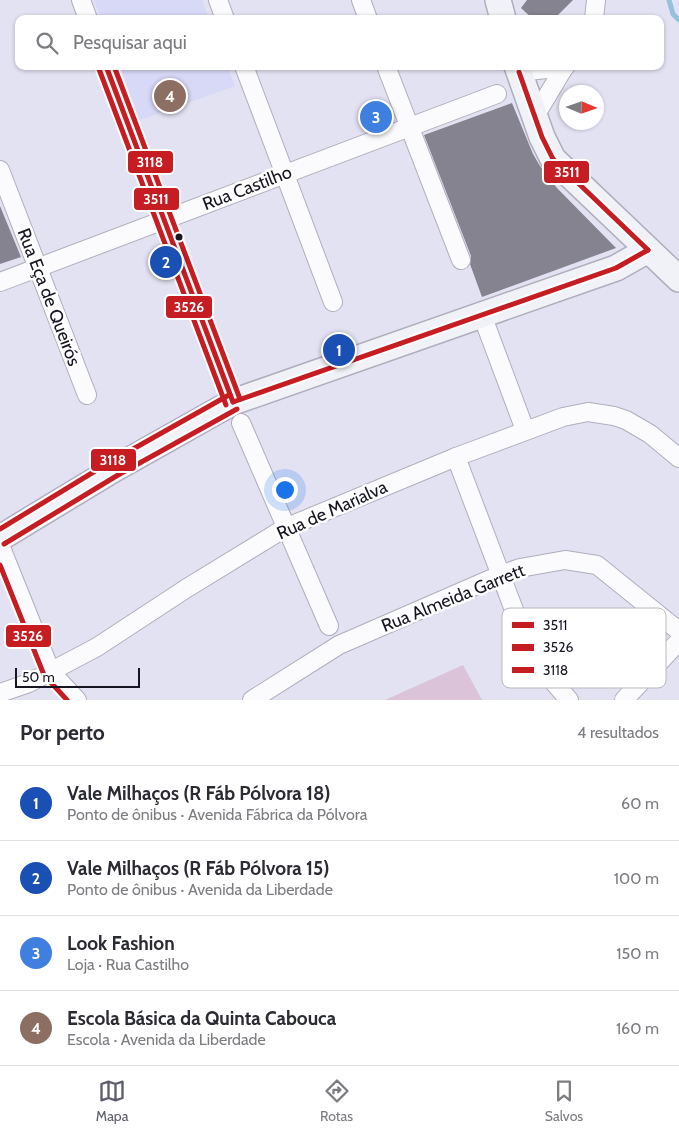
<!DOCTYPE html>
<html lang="pt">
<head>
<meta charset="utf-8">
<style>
	:root { --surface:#fff; --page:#f7f7f7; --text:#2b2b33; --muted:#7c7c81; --line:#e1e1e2; --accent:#5d5d6b }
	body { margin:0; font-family:Cabin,sans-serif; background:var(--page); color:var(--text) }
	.compass { position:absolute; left:559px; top:85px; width:45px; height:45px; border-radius:50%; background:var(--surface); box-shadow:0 1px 4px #0004; rotate:92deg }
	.scale { position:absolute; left:15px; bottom:12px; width:125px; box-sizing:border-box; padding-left:5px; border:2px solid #161622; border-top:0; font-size:14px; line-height:18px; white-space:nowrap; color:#161622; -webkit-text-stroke:4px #fff; paint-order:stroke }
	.you { position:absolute; left:284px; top:489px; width:18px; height:18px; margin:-12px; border:4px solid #fff; border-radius:50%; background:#1a73e8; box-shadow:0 0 0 8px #1a73e833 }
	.badge { display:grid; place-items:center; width:32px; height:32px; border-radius:50%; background:var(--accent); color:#fff; font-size:16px; font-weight:700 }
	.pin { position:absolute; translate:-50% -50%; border:2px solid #fff; box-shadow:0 1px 5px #0006 }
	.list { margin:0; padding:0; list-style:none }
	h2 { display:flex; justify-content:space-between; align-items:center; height:65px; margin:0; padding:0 20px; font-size:21px }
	h2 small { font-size:16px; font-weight:400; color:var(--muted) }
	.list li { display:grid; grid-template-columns:32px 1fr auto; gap:15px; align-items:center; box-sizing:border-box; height:75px; padding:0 20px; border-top:1px solid var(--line) }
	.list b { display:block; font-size:19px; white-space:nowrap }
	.list p { margin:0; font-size:16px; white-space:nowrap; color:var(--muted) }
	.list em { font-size:16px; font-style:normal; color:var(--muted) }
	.icon { flex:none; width:28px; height:28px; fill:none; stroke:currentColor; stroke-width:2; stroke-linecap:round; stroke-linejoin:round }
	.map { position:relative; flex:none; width:679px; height:700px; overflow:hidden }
	.search { position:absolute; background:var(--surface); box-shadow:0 1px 4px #0004; left:15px; right:15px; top:15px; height:55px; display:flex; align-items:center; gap:12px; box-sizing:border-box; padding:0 18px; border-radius:10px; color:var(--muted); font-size:19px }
	.sheet { height:365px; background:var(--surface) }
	nav { display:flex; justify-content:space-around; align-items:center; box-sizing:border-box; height:70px; border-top:1px solid var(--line); background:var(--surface); font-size:14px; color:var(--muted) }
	nav a { display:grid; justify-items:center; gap:2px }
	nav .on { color:var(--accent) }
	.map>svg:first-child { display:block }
	.built { fill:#d8d8f7 }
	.green { fill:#dbc4da }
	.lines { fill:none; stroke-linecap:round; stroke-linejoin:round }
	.stream { stroke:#94c1db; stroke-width:5 }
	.building { fill:#868390 }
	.street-casing { stroke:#aeaebc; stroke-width:20 }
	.secondary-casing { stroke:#aeaebc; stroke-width:28 }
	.street { stroke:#fbfbfd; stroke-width:18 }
	.secondary { stroke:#f0f2f7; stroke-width:25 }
	.bus-1-casing { stroke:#fff; stroke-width:9 }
	.bus-2-casing { stroke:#fff; stroke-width:9 }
	.bus-3-casing { stroke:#fff; stroke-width:9 }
	.bus-1 { stroke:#c61d23; stroke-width:5 }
	.bus-2 { stroke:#c61d23; stroke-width:5 }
	.bus-3 { stroke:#c61d23; stroke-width:5 }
	.bus-dot { fill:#161622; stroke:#fff; stroke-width:2 }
	.labels { text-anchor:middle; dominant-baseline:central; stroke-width:5; stroke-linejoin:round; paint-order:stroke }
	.street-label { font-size:18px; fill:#161622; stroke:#fff }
	.key { fill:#fff; stroke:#b9b9bd; stroke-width:1 }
	.key-label { font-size:14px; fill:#161622 }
	.line-badge { stroke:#fff; stroke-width:2 }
	.badge-label { font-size:14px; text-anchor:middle; font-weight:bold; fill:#fff }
</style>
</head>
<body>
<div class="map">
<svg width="679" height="700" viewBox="0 0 679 700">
	<rect width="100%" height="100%" fill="#e2e2f3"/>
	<g class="built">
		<path d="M94 0H202L209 19H101Z"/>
		<path d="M119 66H227L235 86 140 120Z"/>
	</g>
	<path class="green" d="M463 665 482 700H385Z"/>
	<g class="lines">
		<path class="stream" d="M669 0 673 14 679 20"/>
	</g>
	<g class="building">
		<path d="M527 0H573L554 19H533L521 8Z"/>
		<path d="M512 103 533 154 540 166 557 188 616 248 482 297 470 264 471 256 424 135Z"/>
		<path d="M0 206 21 257 0 264Z"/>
	</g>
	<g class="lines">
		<g class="street-casing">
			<g id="street">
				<path d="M81 0 88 19"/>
				<path d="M218 0 225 19"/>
				<path d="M361 0 368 19"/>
				<path d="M594 19 596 0"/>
				<path d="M106 66 233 402"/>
				<path d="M244 66 333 302"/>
				<path d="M386 66 461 260"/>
				<path d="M519 72 565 67"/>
				<path d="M534 118 565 66"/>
				<path d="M0 170 87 395"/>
				<path d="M0 282 497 94"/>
				<path d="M482 315 525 430"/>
				<path d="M241 423 329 626"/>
				<path d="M456 457 525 639 545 672 569 700"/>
				<path d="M0 545 51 672 77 700"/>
				<path d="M0 693 29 683 97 647 187 588 285 528 456 457 563 417 588 412 614 416 626 420 650 434 679 458"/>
				<path d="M252 700 339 645 500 575 520 568 565 560 597 565 679 631"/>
				<path d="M624 700 679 641"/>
			</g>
		</g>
		<g class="secondary-casing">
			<g id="secondary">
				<path d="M498 0 503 19"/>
				<path d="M517 66 542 137 553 159 679 279"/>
				<path d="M0 538 114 469 233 402 616 268 648 250"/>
			</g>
		</g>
		<use href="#street" class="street"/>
		<use href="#secondary" class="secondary"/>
		<g class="bus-1-casing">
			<g id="bus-1">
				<path d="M106 66 233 402"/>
				<path d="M519 72 542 137 553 159 648 250"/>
				<path d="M233 402 616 268 648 250"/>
			</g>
		</g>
		<g class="bus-2-casing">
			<g id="bus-2">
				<path d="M99 69 226 405"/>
				<path d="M4 544 118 475 237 409"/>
				<path d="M0 565 44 675 67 700"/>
			</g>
		</g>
		<g class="bus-3-casing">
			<g id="bus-3">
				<path d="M114 66 240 399"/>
				<path d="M0 529 110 462 229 395"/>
			</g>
		</g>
		<use href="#bus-1" class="bus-1"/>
		<use href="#bus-2" class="bus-2"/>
		<use href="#bus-3" class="bus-3"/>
	</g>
	<circle class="bus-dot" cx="179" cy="237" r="4.5"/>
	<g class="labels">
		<g class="street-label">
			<text transform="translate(247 188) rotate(-21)">Rua Castilho</text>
			<text transform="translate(49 297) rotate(69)">Rua Eça de Queirós</text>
			<text transform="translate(332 510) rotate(-24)">Rua de Marialva</text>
			<text transform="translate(453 598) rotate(-22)">Rua Almeida Garrett</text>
		</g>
	</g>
	<rect x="502" y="608" width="164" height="80" rx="8" class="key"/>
	<rect x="512" y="622" width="22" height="6" fill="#c61d23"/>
	<rect x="512" y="644" width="22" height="7" fill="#c61d23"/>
	<rect x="512" y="667" width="22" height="6" fill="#c61d23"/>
	<g class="key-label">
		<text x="543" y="630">3511</text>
		<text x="543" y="652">3526</text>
		<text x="543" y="675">3118</text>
	</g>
	<g class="line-badge">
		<rect x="127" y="150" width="47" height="24" rx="5" fill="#c61d23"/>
		<rect x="543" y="160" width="47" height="24" rx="5" fill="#c61d23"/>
		<rect x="133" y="187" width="47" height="24" rx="5" fill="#c61d23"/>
		<rect x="165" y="295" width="48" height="24" rx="5" fill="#c61d23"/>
		<rect x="90" y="448" width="47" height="24" rx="5" fill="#c61d23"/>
		<rect x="5" y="624" width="47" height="24" rx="5" fill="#c61d23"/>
	</g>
	<g class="badge-label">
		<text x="150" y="167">3118</text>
		<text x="567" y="177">3511</text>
		<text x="156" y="204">3511</text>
		<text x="189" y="312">3526</text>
		<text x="113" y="465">3118</text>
		<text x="28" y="641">3526</text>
	</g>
</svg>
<svg class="compass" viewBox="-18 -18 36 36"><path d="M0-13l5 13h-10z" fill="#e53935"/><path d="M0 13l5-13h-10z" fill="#7c7c81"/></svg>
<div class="scale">50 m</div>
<div class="you"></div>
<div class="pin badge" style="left:339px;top:350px;background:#1a4fb4">1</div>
<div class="pin badge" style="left:166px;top:262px;background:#1a4fb4">2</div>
<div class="pin badge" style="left:376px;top:117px;background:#3f7fe0">3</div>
<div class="pin badge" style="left:170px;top:96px;background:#8d6e63">4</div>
<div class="search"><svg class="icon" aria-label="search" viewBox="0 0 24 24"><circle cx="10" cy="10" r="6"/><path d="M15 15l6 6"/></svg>Pesquisar aqui</div>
</div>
<section class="sheet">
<h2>Por perto<small>4 resultados</small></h2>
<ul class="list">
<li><span class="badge" style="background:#1a4fb4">1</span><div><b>Vale Milhaços (R Fáb Pólvora 18)</b><p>Ponto de ônibus · Avenida Fábrica da Pólvora</p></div><em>60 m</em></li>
<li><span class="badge" style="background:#1a4fb4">2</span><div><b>Vale Milhaços (R Fáb Pólvora 15)</b><p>Ponto de ônibus · Avenida da Liberdade</p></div><em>100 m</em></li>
<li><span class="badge" style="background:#3f7fe0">3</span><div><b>Look Fashion</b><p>Loja · Rua Castilho</p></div><em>150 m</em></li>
<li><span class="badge" style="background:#8d6e63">4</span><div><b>Escola Básica da Quinta Cabouca</b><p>Escola · Avenida da Liberdade</p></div><em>160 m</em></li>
</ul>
</section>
<nav>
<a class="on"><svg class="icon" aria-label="map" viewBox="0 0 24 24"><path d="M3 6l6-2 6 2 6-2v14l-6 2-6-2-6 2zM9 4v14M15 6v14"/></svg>Mapa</a>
<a><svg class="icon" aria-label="directions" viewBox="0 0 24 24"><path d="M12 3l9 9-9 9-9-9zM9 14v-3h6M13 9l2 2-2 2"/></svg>Rotas</a>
<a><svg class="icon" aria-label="saved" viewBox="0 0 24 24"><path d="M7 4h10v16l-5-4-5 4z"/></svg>Salvos</a>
</nav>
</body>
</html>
